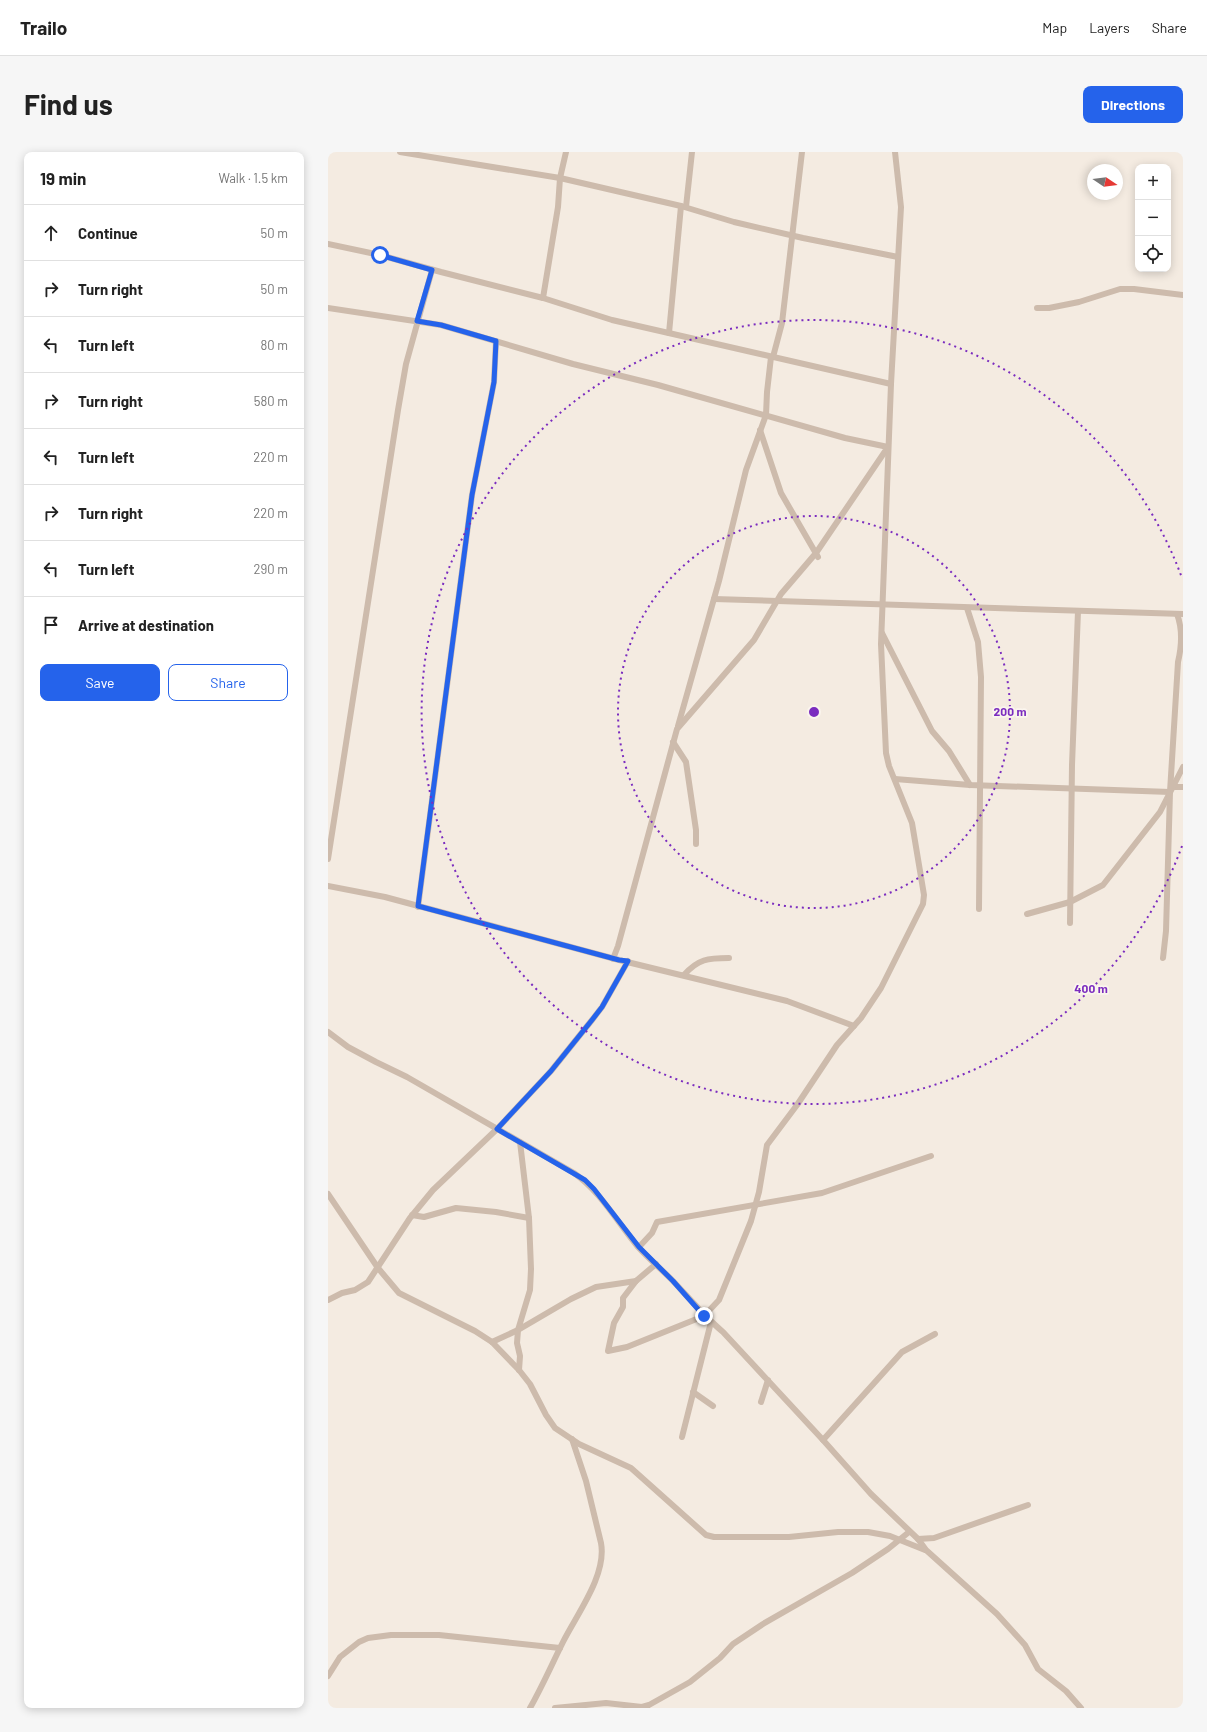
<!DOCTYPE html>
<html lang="en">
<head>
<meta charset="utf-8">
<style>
	:root { --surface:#fff; --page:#f6f6f6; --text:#222; --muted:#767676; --line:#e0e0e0; --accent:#2563eb }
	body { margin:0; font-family:Barlow,sans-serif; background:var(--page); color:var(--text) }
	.controls { position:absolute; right:12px; top:12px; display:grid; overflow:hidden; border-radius:8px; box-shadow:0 2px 10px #0003 }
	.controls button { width:36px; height:36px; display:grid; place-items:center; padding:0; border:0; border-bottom:1px solid var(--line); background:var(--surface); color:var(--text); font:20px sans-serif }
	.compass { position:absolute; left:759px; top:12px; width:36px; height:36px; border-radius:50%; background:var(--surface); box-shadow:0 2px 10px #0003; rotate:103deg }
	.stop { position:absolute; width:12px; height:12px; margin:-9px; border:3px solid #2563eb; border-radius:50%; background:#fff }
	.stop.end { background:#2563eb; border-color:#fff; box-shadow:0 1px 4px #0008 }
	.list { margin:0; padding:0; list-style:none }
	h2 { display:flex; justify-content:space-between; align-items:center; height:52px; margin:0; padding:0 16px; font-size:17px }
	h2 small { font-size:13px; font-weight:400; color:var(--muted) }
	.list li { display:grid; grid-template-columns:26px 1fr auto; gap:12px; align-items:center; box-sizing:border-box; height:56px; padding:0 16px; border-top:1px solid var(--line) }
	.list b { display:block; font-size:15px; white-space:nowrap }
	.list em { font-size:13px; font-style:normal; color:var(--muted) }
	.actions { display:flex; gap:8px; padding:12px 16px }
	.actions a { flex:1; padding:9px 0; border:1px solid var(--accent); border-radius:8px; text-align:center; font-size:14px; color:var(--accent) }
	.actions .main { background:var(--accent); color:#fff }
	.icon { flex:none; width:22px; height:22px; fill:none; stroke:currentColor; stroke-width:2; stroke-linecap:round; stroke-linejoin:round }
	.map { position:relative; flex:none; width:855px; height:1556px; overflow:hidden; border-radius:8px }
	header { display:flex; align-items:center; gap:24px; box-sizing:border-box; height:56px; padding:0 20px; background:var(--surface); border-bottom:1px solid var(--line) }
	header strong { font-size:19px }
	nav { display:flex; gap:22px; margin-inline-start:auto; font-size:14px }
	.intro { display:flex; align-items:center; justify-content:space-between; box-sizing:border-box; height:96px; padding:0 24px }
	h1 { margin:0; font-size:28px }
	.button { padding:10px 18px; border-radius:8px; background:var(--accent); color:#fff; font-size:14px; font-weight:700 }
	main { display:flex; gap:24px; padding:0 24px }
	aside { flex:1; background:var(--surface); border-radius:8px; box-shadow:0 2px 10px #0003 }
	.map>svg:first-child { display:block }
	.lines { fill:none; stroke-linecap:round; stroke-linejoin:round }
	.minor { stroke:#cdbbac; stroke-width:6 }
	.route { stroke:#2563eb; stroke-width:5 }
	.ring { fill:none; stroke:#7b2cbf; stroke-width:2; stroke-dasharray:2 4 }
	.centre { fill:#7b2cbf; stroke:#fbf5ee; stroke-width:2 }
	.ring-label { font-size:12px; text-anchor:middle; font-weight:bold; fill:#7b2cbf; stroke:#fbf5ee; stroke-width:3.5; stroke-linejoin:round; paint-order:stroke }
</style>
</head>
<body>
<header>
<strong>Trailo</strong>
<nav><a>Map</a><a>Layers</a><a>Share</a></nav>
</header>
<div class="intro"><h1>Find us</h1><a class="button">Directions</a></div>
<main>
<aside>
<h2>19 min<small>Walk · 1.5 km</small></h2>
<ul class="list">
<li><svg class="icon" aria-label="ahead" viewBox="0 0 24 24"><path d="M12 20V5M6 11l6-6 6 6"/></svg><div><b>Continue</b></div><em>50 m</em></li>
<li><svg class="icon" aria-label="right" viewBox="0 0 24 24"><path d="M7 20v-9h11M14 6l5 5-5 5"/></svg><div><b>Turn right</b></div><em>50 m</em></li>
<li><svg class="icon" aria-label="left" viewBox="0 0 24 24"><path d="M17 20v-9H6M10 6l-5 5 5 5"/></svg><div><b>Turn left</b></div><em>80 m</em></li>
<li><svg class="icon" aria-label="right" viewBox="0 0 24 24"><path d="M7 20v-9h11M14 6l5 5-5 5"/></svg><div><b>Turn right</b></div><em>580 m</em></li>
<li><svg class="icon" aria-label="left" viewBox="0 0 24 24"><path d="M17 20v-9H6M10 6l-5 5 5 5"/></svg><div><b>Turn left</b></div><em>220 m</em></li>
<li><svg class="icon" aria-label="right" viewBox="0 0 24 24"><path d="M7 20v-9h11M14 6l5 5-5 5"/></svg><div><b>Turn right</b></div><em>220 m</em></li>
<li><svg class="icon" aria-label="left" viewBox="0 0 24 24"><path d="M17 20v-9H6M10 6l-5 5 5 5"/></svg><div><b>Turn left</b></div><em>290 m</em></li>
<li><svg class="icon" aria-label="arrive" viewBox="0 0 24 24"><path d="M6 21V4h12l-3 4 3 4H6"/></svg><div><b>Arrive at destination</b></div></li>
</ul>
<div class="actions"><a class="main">Save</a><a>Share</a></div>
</aside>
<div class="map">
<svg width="855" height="1556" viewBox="0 0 855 1556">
	<rect width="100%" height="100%" fill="#f4ebe1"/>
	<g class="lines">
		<g class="minor">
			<path d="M72 0 232 26 353 54 406 70 475 86 570 105"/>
			<path d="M358 55 364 0"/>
			<path d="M0 92 52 103 113 120 215 146 284 168 563 232"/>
			<path d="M215 146 230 55 232 26 238 0"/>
			<path d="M0 156 113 173 245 212 330 233 517 286 560 295 488 401 453 442 426 488 349 577 290 794 285 807"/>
			<path d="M709 156H721L751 150 792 137H806L855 143"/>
			<path d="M341 181 353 54"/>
			<path d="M445 205 454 171 474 0"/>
			<path d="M432 278 453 341 490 405"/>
			<path d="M386 447 855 462"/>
			<path d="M639 456 650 490 653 525 651 757"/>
			<path d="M554 481 604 579 621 599 642 633"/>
			<path d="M350 574 391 429 418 318 438 263 439 240 443 205"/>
			<path d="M345 590 358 610 368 678V692"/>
			<path d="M567 627 642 633 842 640"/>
			<path d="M845 635H855"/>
			<path d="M0 707 70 258 78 212 104 118"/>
			<path d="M0 734 57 745 291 808 459 849 526 874"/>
			<path d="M90 755 144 343 166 230 168 189"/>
			<path d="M699 762 742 750 775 733 832 660 855 615"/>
			<path d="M742 771 744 613 750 459"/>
			<path d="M835 806 838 779 842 640 850 510C854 493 855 478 849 462"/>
			<path d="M356 823C370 807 380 806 401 806"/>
			<path d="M0 880 20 895 48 910 79 925 246 1021C273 1040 289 1070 310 1095 321 1107 334 1118 345 1129 362 1147 376 1164 395 1180L495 1288 543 1342 590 1387 598 1398 669 1462 697 1493 710 1517 738 1539 753 1556"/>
			<path d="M0 1042 50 1116 71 1141 147 1179 164 1190 191 1218 202 1232 218 1263 227 1276 251 1292 303 1316 378 1383 386 1385H461L510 1380H540L562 1384 597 1398"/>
			<path d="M84 1063 96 1065 128 1056 168 1060 201 1066"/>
			<path d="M311 1095 324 1081 329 1070 494 1041 603 1004"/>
			<path d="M308 1129 295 1146V1155L286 1171 280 1199 299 1195 376 1164 391 1148 423 1069 431 1040 439 993 469 953 509 893 533 866 553 836 595 752 596 743 584 671 561 614 558 601 553 492 563 232 573 55 567 0"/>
			<path d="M0 1148 14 1141 27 1138 40 1130 82 1066 105 1038 169 977 223 919 264 868 274 855 300 809"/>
			<path d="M164 1190 190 1178 243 1147 268 1135 308 1129 328 1112"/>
			<path d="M191 1218 192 1204 189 1191 190 1178 202 1138 203 1117 201 1066 192 990"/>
			<path d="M365 1240 385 1254"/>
			<path d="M433 1250 440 1228"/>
			<path d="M354 1285 383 1170"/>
			<path d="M495 1288 574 1200 607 1182"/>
			<path d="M590 1387 606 1386 700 1353"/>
			<path d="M0 1524 12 1505 31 1490 40 1486 63 1483H111L232 1496"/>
			<path d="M202 1556C214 1535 224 1512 235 1490 249 1462 279 1423 273 1391L258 1329 244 1287"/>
			<path d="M227 1556 278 1551 314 1555 321 1553 362 1530 392 1506 405 1492 435 1472 524 1421 560 1397 581 1380"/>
		</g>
	</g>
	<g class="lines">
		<path class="route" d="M52 103 104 118 89 169 113 173 168 189 166 230 144 343 90 754 291 808 300 809 274 855 264 868 223 919 169 977 257 1028 266 1037 311 1095 345 1129 376 1164"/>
	</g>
	<g class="ring">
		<circle cx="486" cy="560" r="196"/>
		<path d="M854 694A392 392 0 1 1 854 426"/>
	</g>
	<circle cx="486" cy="560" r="6" class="centre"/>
	<g class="ring-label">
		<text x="682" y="564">200 m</text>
		<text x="763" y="841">400 m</text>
	</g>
</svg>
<div class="controls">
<button>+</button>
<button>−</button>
<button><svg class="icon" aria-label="locate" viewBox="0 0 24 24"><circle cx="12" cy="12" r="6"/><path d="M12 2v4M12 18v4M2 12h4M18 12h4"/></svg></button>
</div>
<svg class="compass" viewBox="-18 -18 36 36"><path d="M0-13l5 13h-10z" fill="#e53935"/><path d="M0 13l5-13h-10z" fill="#767676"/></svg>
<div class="stop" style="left:52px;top:103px"></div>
<div class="stop end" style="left:376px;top:1164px"></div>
</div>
</main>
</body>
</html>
